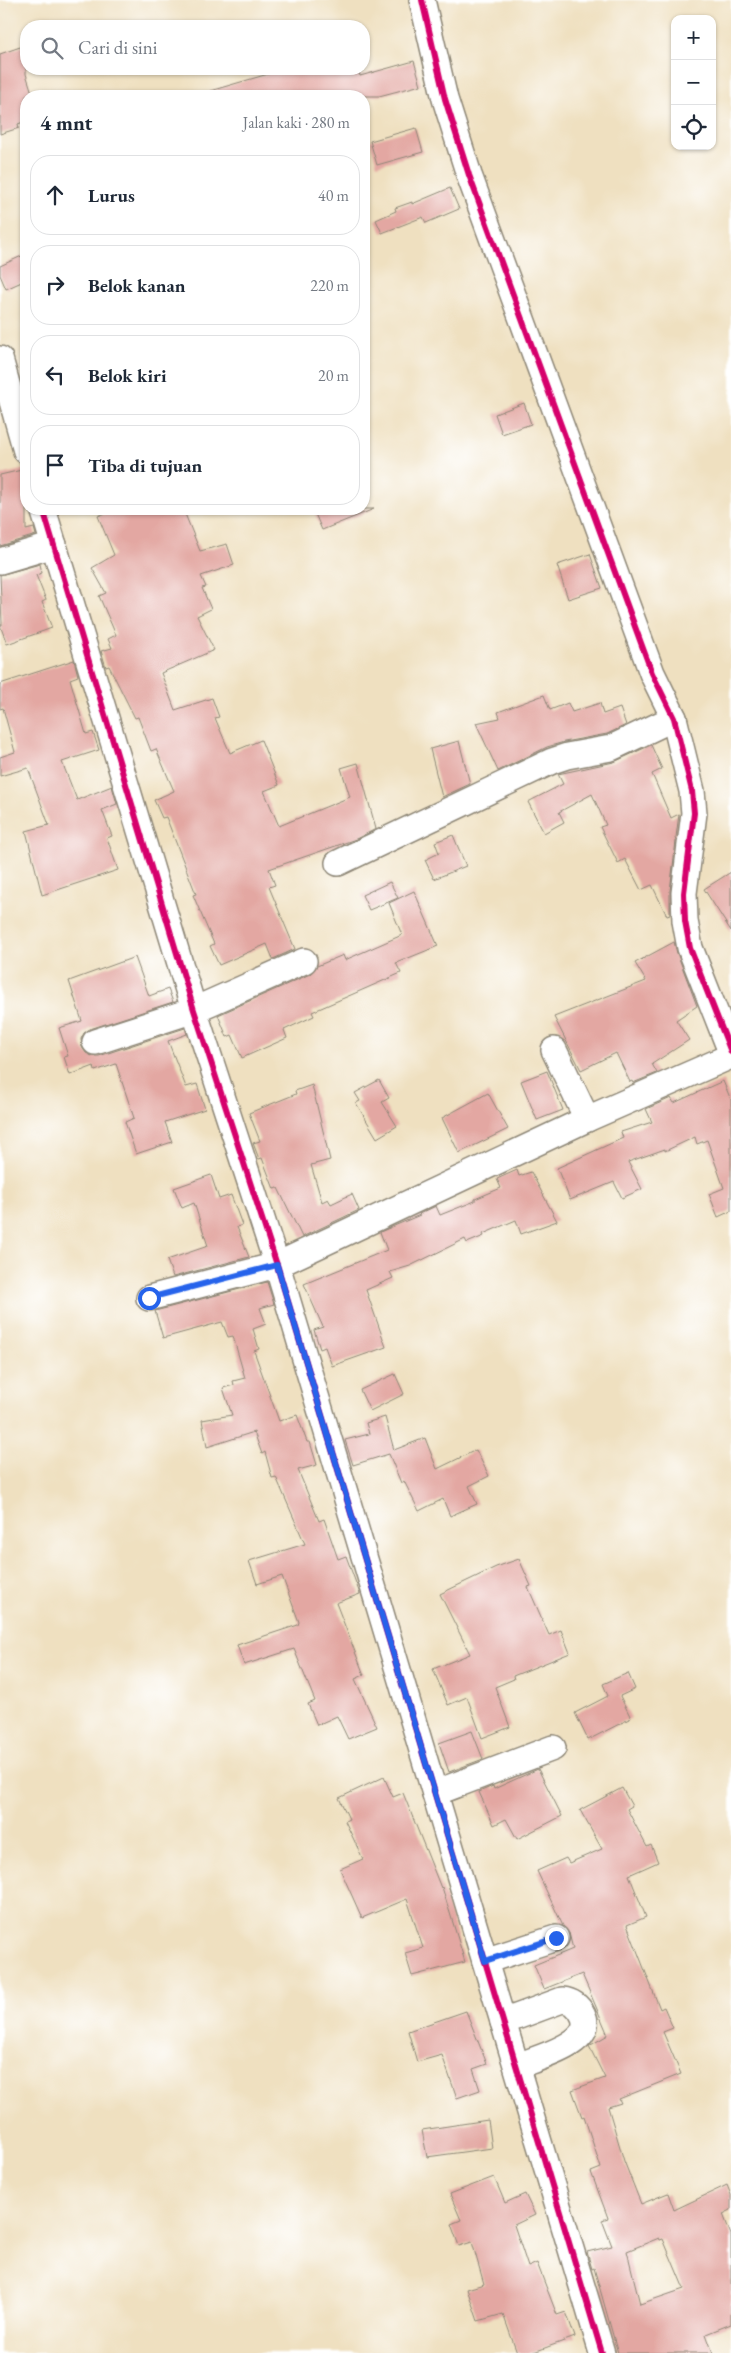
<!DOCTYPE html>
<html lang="id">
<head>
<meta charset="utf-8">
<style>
	:root { --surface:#fff; --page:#f2f2f3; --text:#1f2937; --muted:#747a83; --line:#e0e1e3 }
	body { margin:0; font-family:"EB Garamond",serif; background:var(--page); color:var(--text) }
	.controls { position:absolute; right:15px; top:15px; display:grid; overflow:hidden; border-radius:10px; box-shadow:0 1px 4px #0004 }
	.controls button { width:45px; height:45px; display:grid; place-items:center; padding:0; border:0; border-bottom:1px solid var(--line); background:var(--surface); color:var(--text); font:25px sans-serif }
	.stop { position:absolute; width:15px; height:15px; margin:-11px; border:4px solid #2563eb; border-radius:50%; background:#fff }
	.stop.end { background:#2563eb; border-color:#fff; box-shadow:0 1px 5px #0008 }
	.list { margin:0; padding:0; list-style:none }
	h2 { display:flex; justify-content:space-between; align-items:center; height:65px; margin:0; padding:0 20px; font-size:21px }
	h2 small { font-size:16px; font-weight:400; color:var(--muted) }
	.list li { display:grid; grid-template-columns:32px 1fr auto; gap:15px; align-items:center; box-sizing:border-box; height:80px; margin:0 10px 10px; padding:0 10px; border:1px solid var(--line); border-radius:20px }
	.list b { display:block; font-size:19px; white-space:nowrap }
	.list em { font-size:16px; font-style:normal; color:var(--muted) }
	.icon { flex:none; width:28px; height:28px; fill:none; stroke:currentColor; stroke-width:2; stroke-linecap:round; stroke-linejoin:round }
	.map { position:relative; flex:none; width:731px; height:2353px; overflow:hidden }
	.search { position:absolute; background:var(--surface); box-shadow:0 1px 4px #0004; left:20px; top:20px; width:350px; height:55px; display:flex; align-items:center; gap:12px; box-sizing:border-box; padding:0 18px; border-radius:20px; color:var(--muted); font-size:19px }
	.panel { position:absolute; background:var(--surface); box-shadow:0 1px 4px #0004; left:20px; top:90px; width:350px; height:425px; border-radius:20px }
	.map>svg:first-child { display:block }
	.building { fill:#e3a7a2; fill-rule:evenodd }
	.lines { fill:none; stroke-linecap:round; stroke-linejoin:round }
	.street-casing { stroke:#8d8676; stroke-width:28 }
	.street { stroke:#fff; stroke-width:25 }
	.cycleway-casing { stroke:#fff; stroke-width:9 }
	.cycleway { stroke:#d6006c; stroke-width:6 }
	.route { stroke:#2563eb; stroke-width:6 }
</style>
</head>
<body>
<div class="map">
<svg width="731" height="2353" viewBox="0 0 731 2353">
	<rect width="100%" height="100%" fill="#fff"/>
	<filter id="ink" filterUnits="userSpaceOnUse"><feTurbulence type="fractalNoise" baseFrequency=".02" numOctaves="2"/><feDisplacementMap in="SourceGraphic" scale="10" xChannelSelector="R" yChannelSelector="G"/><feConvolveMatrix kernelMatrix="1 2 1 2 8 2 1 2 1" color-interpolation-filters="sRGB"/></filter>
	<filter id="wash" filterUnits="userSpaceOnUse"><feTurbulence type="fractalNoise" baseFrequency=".0096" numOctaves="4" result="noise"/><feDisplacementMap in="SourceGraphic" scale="20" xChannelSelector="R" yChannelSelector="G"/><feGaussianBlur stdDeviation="1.12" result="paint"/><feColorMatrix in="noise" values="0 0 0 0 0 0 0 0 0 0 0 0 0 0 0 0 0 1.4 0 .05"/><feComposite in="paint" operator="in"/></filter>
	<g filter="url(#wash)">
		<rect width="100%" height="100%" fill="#efe0c0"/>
		<g id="blocks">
			<g class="building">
				<path d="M26 45V74L33 96H26V121L18 124 19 128 0 134V54Z"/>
				<path d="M414 61 421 85 379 96H211L210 91 275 72 274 69H358L360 76Z"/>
				<path d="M416 128 423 152 377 165 370 141Z"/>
				<path d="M450 188 459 209 426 223 423 217 382 233 376 220 396 211 395 208 412 202V204Z"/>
				<path d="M26 254V280L6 289 0 275V266Z"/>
				<path d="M524 403 531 424 502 434 495 414Z"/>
				<path d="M26 469V530L34 528 36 535 0 546V475Z"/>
				<path d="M116 509H183L200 551 227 544 234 565 201 576 206 587 202 588 211 609 197 616 214 650 161 673 175 710 212 698 219 717 215 718 230 753 261 740 279 785 264 791 279 826 350 797 341 768 358 763 376 829 356 839 269 869 275 885 269 887 295 949 273 959 267 944 219 965 210 946 214 944 193 895 196 894 166 817 162 818 154 800 174 791 156 749 151 751 138 717 135 718 109 666 106 667 101 651 112 648 108 639 116 635 99 596 106 593 92 568 114 555 98 516Z"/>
				<path d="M313 509H374L322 530Z"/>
				<path d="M590 554 602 588 568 599 557 565Z"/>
				<path d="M40 564 42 573 36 575 46 600 42 602 52 628 7 644 0 625H2L0 575Z"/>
				<path d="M74 660 78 676 70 679 86 734 93 732 99 750 62 762 77 800 112 786 117 804 102 810 112 836 107 838 118 870 42 895 26 831 49 825 28 768 0 776V757L15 752 3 708 0 709V684Z"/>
				<path d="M544 695 550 710 568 703 572 712 600 703 603 714 620 708 626 725 607 734 564 742 547 747 498 771 476 723 500 718 498 712Z"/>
				<path d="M459 741 470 784 442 797 430 749Z"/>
				<path d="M651 745 662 769 652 774 671 818 679 814 676 837 675 838 676 841 670 891V915L667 916 652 885 641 890 625 859 618 863 600 827 606 825 592 794 559 812 564 822 544 833 528 802 563 784 558 774 614 762Z"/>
				<path d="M453 835 466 866 434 879 425 860 439 853 435 842Z"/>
				<path d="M731 872V931L704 889Z"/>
				<path d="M390 882 398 898 369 910 362 895Z"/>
				<path d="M414 891 438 946 396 963 401 973 312 1012 314 1016 284 1030 287 1038 242 1058 232 1035 227 1037 218 1015 310 974 317 966 343 955 345 960 402 935 389 903Z"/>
				<path d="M674 942 677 953 697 1006 676 1020 689 1040 652 1064 657 1073 633 1083 632 1081 630 1082 616 1053 581 1070 554 1017 646 981 635 963Z"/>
				<path d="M135 957 149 996 168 989 173 1002 90 1029 84 1033 81 1039 82 1047 86 1053 92 1056H99L185 1028 187 1034 168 1041 186 1087 197 1084 205 1109 165 1122 172 1142 136 1154 125 1122 134 1118 116 1064 95 1071 94 1066 70 1075 64 1057 68 1056 59 1028 82 1021 69 981Z"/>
				<path d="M547 1071 563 1110 537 1120 521 1081Z"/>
				<path d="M379 1080 389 1098 382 1102 397 1126 377 1138 356 1103 360 1101 355 1093Z"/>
				<path d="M723 1081 731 1100V1211L718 1217 709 1194 724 1188 707 1140 697 1144 695 1137 665 1151V1149L628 1162 642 1189 622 1198 614 1182 570 1200 557 1168 623 1138 621 1132 652 1122 646 1109 671 1098 674 1103Z"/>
				<path d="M312 1085 330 1160 311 1165 322 1202 328 1199 331 1204 352 1194 359 1210 302 1237 278 1188 274 1189 262 1158 259 1159 253 1143 260 1141 249 1113 296 1094 295 1091Z"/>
				<path d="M488 1093 508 1129 459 1153 442 1118Z"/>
				<path d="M517 1170 519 1176 531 1172 557 1221 521 1234 516 1220 483 1234 484 1236 467 1243 465 1239 410 1266 390 1272 393 1278 366 1290 386 1347 332 1366 325 1347 320 1349 314 1330 323 1327 304 1284 387 1250 380 1232 420 1215 419 1214 436 1206 440 1215 475 1201V1199L501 1188 497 1179Z"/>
				<path d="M211 1175 219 1199 231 1195 242 1225 237 1227 249 1257 173 1277 167 1260 208 1246 194 1203 182 1208 174 1188Z"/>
				<path d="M267 1282 274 1304 260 1308 266 1324 253 1329 259 1349 254 1351 279 1421 297 1415 307 1442H310L317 1465 298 1470 319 1521 324 1519 338 1559 346 1556 360 1594 336 1603 364 1675 355 1679 377 1727 348 1739 337 1716 317 1725 308 1704 315 1701 294 1649 244 1665 237 1645 298 1625 299 1622 282 1576 257 1584 249 1561 305 1544 276 1477 272 1478 265 1452 262 1454 254 1432 207 1447 202 1420 232 1415 223 1388 234 1385 233 1381 245 1378 233 1336 228 1337 222 1322 163 1338 155 1311Z"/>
				<path d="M395 1374 404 1394 370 1411 360 1390Z"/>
				<path d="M385 1417 394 1450 425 1438 437 1469 476 1450 489 1476 469 1486 477 1504 450 1516 443 1499 419 1511 404 1481 401 1483 389 1454 353 1465 345 1440 369 1434 366 1423Z"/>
				<path d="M519 1559 531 1586 528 1587 549 1635 561 1630 570 1653 513 1676 514 1679 495 1687 510 1727 482 1738 467 1697 448 1705 433 1669 470 1654 440 1594 496 1567Z"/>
				<path d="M628 1673 635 1689 620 1696 631 1718 588 1740 575 1713 608 1696 603 1684Z"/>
				<path d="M472 1731 483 1759 449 1772 439 1743Z"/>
				<path d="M538 1769 562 1816 517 1839 506 1819 494 1825 479 1792 493 1786 494 1789Z"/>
				<path d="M384 1777 393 1797 403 1793 441 1888 442 1887 465 1962 412 1976 405 1953 423 1948 407 1899 362 1918 340 1869 363 1859 345 1821 349 1819 339 1798Z"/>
				<path d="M622 1788 632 1806 627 1809 647 1847 651 1845 658 1862 629 1875 646 1917 627 1925 660 2009 664 2007 673 2028 663 2032 681 2074 619 2099 621 2103 608 2107 624 2161 641 2204 668 2193 674 2210 727 2185 731 2195V2210L723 2214 731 2235V2324L706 2334 713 2353H618L594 2268 592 2269 587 2252 612 2246 602 2220 608 2218 591 2172 601 2168 584 2116 582 2117 572 2090 605 2078 589 2046 608 2035 582 1974 544 1989 534 1965 573 1949 569 1933 563 1926 537 1871 566 1858 569 1863 602 1849 580 1810ZM659 2238 660 2240 663 2239 684 2289 640 2304 627 2251Z"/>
				<path d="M466 2011 487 2064 473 2069 480 2090 457 2098 442 2055 417 2062 408 2031Z"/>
				<path d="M488 2120 492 2148 427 2157 422 2130Z"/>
				<path d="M494 2177 505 2203 525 2194 535 2215 514 2225 528 2267 537 2263 557 2315 566 2312 575 2337 531 2353H517L503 2314 478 2321 467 2289 484 2284 472 2242 459 2246 451 2224 461 2220 450 2194Z"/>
			</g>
		</g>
	</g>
	<g filter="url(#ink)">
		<use href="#blocks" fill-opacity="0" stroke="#8d8676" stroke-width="1"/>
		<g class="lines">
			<g class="street-casing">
				<g id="street">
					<path d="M422 0 445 99 469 175 652 673 674 718 692 791 694 813 684 893 685 921 690 948 731 1052"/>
					<path d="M0 359 26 451"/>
					<path d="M43 509 194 1010 277 1265 602 2353"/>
					<path d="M0 561 54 545"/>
					<path d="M338 863 552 761 567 756 611 748 674 718"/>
					<path d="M95 1042 194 1010 304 961"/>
					<path d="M554 1050 587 1119"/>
					<path d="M149 1298 277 1265 587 1119 731 1056"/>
					<path d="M435 1793 553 1748"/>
					<path d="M485 1961 556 1938"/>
					<path d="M503 2022 562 2000C572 2001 578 2005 583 2015 597 2043 537 2058 517 2066"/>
				</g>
			</g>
			<use href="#street" class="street"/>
			<g class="cycleway-casing">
				<g id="cycleway">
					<path d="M422 0 445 99 469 175 652 673 674 718 692 791 694 813 684 893 685 921 690 948 731 1052"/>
					<path d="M43 509 194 1010 277 1265 602 2353"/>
				</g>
			</g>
			<use href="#cycleway" class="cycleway"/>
		</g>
	</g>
	<g class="lines" filter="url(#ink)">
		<path class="route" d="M149 1298 277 1265 485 1961 556 1938"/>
	</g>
</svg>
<div class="controls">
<button>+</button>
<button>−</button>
<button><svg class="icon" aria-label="locate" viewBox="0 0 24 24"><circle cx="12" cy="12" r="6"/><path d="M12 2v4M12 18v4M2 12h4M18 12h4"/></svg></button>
</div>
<div class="stop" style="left:149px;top:1298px"></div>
<div class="stop end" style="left:556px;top:1938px"></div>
<div class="search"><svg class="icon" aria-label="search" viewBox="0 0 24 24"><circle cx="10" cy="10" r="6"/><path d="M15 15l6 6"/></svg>Cari di sini</div>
<section class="panel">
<h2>4 mnt<small>Jalan kaki · 280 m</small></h2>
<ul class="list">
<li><svg class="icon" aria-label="ahead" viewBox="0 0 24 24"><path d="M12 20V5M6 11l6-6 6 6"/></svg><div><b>Lurus</b></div><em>40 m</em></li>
<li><svg class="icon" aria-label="right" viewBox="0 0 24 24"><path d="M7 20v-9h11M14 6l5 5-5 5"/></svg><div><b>Belok kanan</b></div><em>220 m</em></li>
<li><svg class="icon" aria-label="left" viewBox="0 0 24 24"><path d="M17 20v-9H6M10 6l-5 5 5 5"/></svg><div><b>Belok kiri</b></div><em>20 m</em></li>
<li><svg class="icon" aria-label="arrive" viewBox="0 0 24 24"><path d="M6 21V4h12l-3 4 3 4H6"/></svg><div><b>Tiba di tujuan</b></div></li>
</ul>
</section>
</div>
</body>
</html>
